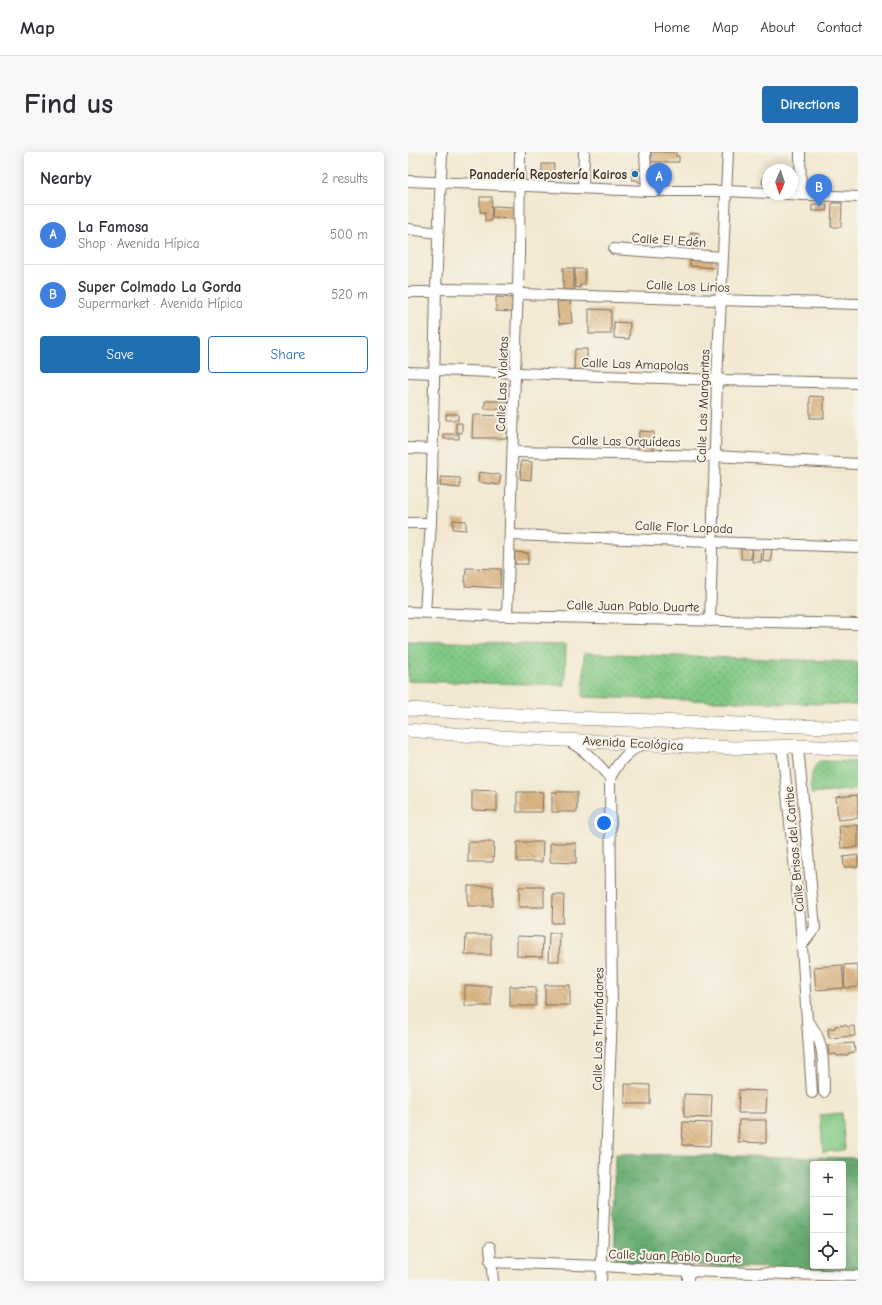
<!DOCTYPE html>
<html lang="en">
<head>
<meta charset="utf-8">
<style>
	:root { --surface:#fff; --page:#f7f7f7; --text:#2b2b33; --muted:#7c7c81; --line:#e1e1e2; --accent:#1f6fb2 }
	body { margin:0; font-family:"Comic Neue",sans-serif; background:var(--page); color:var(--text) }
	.controls { position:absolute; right:12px; bottom:12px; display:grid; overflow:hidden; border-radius:4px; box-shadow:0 2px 10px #0003 }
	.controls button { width:36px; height:36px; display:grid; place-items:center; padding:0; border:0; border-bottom:1px solid var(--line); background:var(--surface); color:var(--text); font:20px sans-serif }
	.compass { position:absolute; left:354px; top:12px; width:36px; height:36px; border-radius:50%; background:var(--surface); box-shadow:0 2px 10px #0003; rotate:182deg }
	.you { position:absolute; left:196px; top:671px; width:14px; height:14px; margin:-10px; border:3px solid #fff; border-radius:50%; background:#1a73e8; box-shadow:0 0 0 6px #1a73e833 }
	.badge { display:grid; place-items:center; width:26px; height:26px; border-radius:50%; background:var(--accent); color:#fff; font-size:13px; font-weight:700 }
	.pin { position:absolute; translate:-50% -33px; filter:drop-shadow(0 1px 2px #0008) }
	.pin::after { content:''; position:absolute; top:21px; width:14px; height:12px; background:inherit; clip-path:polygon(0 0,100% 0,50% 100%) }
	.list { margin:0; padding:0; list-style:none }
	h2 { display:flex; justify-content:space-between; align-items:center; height:52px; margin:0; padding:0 16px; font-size:17px }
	h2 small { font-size:13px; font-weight:400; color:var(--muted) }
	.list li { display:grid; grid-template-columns:26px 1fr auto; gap:12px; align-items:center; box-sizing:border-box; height:60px; padding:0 16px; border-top:1px solid var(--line) }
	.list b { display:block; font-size:15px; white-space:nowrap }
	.list p { margin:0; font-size:13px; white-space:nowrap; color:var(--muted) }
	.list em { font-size:13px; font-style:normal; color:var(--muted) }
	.actions { display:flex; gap:8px; padding:12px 16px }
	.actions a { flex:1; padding:9px 0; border:1px solid var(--accent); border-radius:4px; text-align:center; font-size:14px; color:var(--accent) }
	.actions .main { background:var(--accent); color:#fff }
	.icon { flex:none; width:22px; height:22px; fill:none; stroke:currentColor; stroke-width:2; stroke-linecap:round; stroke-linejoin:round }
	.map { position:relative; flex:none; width:450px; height:1129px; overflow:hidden; border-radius:4px }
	header { display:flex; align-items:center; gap:24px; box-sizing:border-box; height:56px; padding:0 20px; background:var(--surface); border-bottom:1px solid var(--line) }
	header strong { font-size:19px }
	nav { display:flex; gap:22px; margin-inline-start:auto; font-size:14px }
	.intro { display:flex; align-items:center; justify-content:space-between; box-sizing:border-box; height:96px; padding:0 24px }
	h1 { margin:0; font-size:28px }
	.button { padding:10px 18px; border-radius:4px; background:var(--accent); color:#fff; font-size:14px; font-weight:700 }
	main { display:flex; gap:24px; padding:0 24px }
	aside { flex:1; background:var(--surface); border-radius:4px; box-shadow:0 2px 10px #0003 }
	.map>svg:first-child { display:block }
	.grass { fill:url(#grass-dots); stroke:#5e7951 }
	.forest { fill:url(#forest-crowns); stroke:#526b48; fill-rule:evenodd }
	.park { fill:#81c884; stroke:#5e7951 }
	.building { fill:url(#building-back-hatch) }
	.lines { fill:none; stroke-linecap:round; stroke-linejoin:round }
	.minor-casing { stroke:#7b6c5d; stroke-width:12 }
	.major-casing { stroke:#7b6c5d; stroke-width:14 }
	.minor { stroke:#fff; stroke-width:10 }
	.major { stroke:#fff; stroke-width:13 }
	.poi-dot { fill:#1f6fb2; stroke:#f7f3e8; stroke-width:1.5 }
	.labels { text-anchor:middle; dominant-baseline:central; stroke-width:4; stroke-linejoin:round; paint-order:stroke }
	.poi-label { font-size:13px; font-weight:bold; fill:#3b2a1e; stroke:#f7f3e8; text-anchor:end }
	.street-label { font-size:13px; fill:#3b2a1e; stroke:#f7f3e8 }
</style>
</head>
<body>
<header>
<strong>Map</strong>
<nav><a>Home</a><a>Map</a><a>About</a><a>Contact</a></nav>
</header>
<div class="intro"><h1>Find us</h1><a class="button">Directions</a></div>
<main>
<aside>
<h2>Nearby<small>2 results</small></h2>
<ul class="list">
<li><span class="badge" style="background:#3f7fe0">A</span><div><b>La Famosa</b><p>Shop · Avenida Hípica</p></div><em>500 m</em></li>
<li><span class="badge" style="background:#3f7fe0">B</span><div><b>Super Colmado La Gorda</b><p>Supermarket · Avenida Hípica</p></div><em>520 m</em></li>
</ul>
<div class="actions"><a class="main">Save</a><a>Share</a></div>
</aside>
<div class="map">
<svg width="450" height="1129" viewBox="0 0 450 1129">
	<defs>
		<pattern id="grass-dots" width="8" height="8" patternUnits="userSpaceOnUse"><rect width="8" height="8" fill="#81c884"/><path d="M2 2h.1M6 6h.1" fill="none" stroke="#6ba36b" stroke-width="1.8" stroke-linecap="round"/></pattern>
		<pattern id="forest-crowns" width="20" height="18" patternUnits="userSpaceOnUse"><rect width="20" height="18" fill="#68ac72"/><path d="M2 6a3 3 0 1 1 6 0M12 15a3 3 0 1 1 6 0" fill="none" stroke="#578c5d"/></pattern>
		<pattern id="building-back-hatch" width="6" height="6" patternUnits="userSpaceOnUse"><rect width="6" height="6" fill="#dbb582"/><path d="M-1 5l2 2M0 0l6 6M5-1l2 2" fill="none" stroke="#b3936a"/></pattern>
	</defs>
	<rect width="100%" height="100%" fill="#f7f3e8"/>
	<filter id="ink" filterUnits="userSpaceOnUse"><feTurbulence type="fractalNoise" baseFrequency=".025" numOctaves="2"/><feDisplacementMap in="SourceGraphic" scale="8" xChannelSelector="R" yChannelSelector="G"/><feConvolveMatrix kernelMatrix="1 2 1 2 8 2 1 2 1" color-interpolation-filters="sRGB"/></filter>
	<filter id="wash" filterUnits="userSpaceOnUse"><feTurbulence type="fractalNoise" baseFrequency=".012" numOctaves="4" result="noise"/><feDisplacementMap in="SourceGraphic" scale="16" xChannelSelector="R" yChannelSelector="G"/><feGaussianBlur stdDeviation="0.9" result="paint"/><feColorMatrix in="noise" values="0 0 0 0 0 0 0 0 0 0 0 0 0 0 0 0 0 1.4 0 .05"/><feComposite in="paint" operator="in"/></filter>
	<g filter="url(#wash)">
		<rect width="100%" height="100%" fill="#f2e8d1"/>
		<g class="grass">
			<path d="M0 489 158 493 157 533 0 529Z"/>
			<path d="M176 501 450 510V553L175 545Z"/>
			<path d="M411 609 450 610V637L403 642C403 629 402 619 411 609Z"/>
		</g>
		<path class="forest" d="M207 1002 450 1006V1119L211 1111 206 1108 207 1076 205 1063ZM405 1012H435V1114H405Z"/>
		<path class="park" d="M434 961 437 998 415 1000 412 963Z"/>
		<g id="blocks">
			<g class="building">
				<path d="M243 0H268V4H271V10H243Z"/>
				<path d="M134 12H146L145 31H134Z"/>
				<path d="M224 17H236V30H230V28H224Z"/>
				<path d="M384 21H388L386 35H384Z"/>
				<path d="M355 25 360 26V33L354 32Z"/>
				<path d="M72 45H84L83 69H77V60H72Z"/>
				<path d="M424 51H434L433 75H423Z"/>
				<path d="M404 52H419L418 59H404Z"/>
				<path d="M85 54 107 55V67L84 66Z"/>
				<path d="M283 80 291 81 290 97 282 96Z"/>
				<path d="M282 103 306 105V116L282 114Z"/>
				<rect x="155" y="116" width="11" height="22"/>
				<path d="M167 117H177V133H172V136L167 135Z"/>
				<path d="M88 145 105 146 104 160 88 159Z"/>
				<path d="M162 149 164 171 151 172 149 150Z"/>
				<path d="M181 157 203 158V182H181Z"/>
				<path d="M206 170 222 171 221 187 206 186Z"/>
				<path d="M167 197H179V216H175V219L166 218Z"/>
				<path d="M402 244 416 245V266H402Z"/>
				<path d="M77 249H100L99 257H77Z"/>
				<rect x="38" y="262" width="12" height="6"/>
				<path d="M65 263 99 264V286H64Z"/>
				<path d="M48 271H54V281L48 280Z"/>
				<path d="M231 279 246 280 245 300 230 299Z"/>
				<rect x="36" y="282" width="15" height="5"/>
				<path d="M113 309 124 310 123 328 112 327Z"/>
				<path d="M71 320 93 323 91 333 70 330Z"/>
				<path d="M33 325 52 326V336L32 334Z"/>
				<path d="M45 368 58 369V378L45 377Z"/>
				<rect x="333" y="392" width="10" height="15"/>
				<path d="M345 392H354L353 410H344Z"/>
				<path d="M356 392H364L363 410 355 409Z"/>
				<path d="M107 400 120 401V412H107Z"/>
				<path d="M58 416 93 417 92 436 57 434Z"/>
				<path d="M64 638 89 639V659L64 658Z"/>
				<path d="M109 640H135L134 660H109Z"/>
				<rect x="144" y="640" width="25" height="20"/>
				<path d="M450 643V666L430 668 428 645Z"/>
				<path d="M450 673V695L433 696 431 674Z"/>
				<path d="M60 690H86L85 710H60Z"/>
				<path d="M109 690H135L134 710H109Z"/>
				<path d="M142 691H168V711L142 710Z"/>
				<path d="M450 703V715H436L435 705Z"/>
				<rect x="60" y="734" width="25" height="20"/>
				<rect x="111" y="735" width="25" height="20"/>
				<path d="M145 743H156L155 771H144Z"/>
				<path d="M141 781H152L151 809H140Z"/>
				<path d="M58 783H83V803H57Z"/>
				<path d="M109 784 135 785 134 805 109 804Z"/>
				<path d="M450 812V835L437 836 436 813Z"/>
				<path d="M434 813 436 836 408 838 406 815Z"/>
				<rect x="137" y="833" width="25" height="20"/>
				<rect x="57" y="834" width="26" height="20"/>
				<path d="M102 834 128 835V854H102Z"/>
				<path d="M438 873 439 875 446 874 447 884 421 886 420 877 427 876V874Z"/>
				<path d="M446 891 447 900 440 901V903L429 904 428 902 421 903 420 893Z"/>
				<path d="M217 932 242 933V952H217Z"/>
				<path d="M331 938 359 939 358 961H330Z"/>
				<path d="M276 942 304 943 303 966 276 965Z"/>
				<path d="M331 968H358V991L330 990Z"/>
				<path d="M275 970 303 971 302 994 274 993Z"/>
			</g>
		</g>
	</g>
	<g filter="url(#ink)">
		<use href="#blocks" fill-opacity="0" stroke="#7b6c5d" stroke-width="1"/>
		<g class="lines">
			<g class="minor-casing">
				<g id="minor">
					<path d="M237 0 239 39"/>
					<path d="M392 0 393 43"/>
					<path d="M0 29 239 39H318L360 41"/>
					<path d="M175 36 176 0"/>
					<path d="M378 42 450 45"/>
					<path d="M0 77 30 81"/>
					<path d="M206 97 314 105"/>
					<path d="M28 137 110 138"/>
					<path d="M0 140H28"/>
					<path d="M110 142 450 152"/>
					<path d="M27 218 309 228 450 231"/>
					<path d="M0 220 27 221"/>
					<path d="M0 296 25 297"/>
					<path d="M105 300 306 304 450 312"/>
					<path d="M0 371H23"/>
					<path d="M102 383 450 395"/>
					<path d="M0 460 99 464 450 472"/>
					<path d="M17 460 23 371 28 137 34 0"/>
					<path d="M99 464 111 102 112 0"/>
					<path d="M302 469 309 228 320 0"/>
					<path d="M161 589C178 599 190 611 202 626"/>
					<path d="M374 594 392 766 404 941"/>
					<path d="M390 594 407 776 394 793"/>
					<path d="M399 869C418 887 415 916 416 940"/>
					<path d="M82 1095 85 1129"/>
					<path d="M82 1110 194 1114 280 1119 450 1124"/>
					<path d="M193 1129 204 863 202 626C210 610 219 600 235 592"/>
					<path d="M280 1129V1119"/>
				</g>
			</g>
			<g class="major-casing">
				<g id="major">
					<path d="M0 557 164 566 450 576"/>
					<path d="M0 578 68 584 327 596 390 594 450 597"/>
				</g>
			</g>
			<use href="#minor" class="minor"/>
			<use href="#major" class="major"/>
		</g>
	</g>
	<circle class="poi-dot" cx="227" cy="22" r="4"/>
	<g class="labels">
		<g class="poi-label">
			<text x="219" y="22">Panadería Repostería Kairos</text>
		</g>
		<g class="street-label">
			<text transform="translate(261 88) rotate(4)">Calle El Edén</text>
			<text transform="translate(280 134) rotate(2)">Calle Los Lirios</text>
			<text transform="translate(227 212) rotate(2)">Calle Las Amapolas</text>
			<text transform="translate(94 232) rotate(-88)">Calle Las Violetas</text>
			<text transform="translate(295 254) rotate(-88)">Calle Las Margaritas</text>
			<text transform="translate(218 289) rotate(1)">Calle Las Orquídeas</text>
			<text transform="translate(276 375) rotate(2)">Calle Flor Lopada</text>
			<text transform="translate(225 454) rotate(1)">Calle Juan Pablo Duarte</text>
			<text transform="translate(225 591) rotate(3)">Avenida Ecológica</text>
			<text transform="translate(386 697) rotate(-95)">Calle Brisas del Caribe</text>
			<text transform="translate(190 877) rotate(-89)">Calle Los Triunfadores</text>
			<text transform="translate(267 1104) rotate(2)">Calle Juan Pablo Duarte</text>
		</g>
	</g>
</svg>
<div class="controls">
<button>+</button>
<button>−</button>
<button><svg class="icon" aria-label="locate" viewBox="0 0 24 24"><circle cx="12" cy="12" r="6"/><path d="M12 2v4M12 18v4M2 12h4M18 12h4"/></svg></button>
</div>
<svg class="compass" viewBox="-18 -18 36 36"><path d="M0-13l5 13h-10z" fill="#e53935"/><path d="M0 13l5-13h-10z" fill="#7c7c81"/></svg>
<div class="you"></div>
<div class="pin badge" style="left:251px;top:44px;background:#3f7fe0">A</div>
<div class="pin badge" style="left:411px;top:55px;background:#3f7fe0">B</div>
</div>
</main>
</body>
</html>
